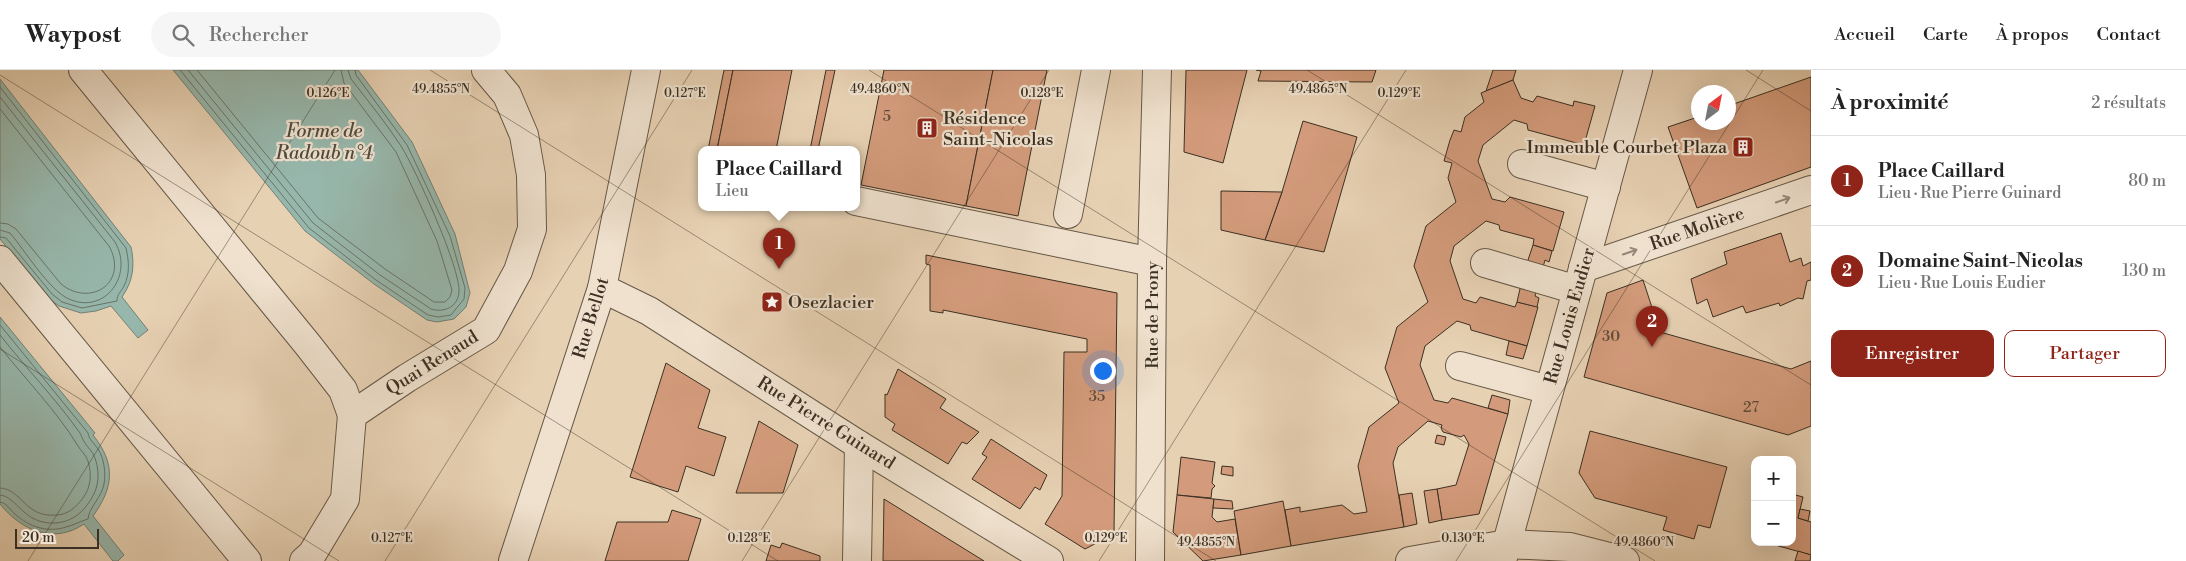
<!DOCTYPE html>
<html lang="fr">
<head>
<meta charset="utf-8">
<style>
	:root { --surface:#fff; --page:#f6f6f6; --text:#222; --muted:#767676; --line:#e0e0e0; --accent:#8f2418 }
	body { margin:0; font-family:"Libre Bodoni",serif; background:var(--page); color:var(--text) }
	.controls { position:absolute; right:15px; bottom:15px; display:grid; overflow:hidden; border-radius:10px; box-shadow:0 5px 20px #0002 }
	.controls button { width:45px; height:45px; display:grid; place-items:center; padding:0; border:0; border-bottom:1px solid var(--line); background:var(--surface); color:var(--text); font:25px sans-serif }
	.compass { position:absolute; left:1691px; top:15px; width:45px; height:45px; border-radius:50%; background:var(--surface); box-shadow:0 5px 20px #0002; rotate:32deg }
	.scale { position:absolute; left:15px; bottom:12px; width:84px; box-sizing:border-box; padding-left:5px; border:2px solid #3b3023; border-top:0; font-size:14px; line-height:18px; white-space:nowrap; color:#3b3023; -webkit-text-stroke:4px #efe1ce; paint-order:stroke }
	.you { position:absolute; left:1102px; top:300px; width:18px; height:18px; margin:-12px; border:4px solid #fff; border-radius:50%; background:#1a73e8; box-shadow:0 0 0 8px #1a73e833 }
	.badge { display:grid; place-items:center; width:32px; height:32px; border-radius:50%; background:var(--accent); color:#fff; font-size:16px; font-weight:700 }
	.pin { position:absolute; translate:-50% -41px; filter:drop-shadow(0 1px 2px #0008) }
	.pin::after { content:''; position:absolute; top:26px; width:18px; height:15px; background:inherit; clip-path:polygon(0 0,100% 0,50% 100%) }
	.popup { position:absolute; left:698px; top:76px; width:162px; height:65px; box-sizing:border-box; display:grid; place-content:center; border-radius:10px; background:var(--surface); filter:drop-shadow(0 1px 4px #0005); font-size:16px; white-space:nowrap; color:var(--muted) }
	.popup b { font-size:19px; color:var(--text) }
	.popup::after { content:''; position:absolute; left:50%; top:100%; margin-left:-10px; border:10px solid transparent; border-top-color:var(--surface) }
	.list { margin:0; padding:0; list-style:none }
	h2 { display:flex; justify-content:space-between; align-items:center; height:65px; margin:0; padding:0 20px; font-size:21px }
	h2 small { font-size:16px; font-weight:400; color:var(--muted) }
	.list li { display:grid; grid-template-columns:32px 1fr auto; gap:15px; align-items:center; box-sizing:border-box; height:90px; padding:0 20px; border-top:1px solid var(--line) }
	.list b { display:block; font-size:19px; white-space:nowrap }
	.list p { margin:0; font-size:16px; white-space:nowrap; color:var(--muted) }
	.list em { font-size:16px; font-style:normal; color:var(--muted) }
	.actions { display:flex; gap:10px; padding:15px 20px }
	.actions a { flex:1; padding:11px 0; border:1px solid var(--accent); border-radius:10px; text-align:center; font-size:18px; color:var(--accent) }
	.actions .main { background:var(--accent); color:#fff }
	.icon { flex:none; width:28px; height:28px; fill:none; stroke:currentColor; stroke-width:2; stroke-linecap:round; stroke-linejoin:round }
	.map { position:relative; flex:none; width:1811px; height:491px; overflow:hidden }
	header { display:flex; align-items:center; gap:30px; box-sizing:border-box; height:70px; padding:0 25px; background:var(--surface); border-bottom:1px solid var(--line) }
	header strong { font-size:24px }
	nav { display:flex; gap:28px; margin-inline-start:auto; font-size:18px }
	.search { width:350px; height:45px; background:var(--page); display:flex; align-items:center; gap:12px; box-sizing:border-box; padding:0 18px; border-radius:28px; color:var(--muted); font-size:19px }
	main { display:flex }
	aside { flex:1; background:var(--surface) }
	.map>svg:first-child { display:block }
	.water { fill:#97b7ac; stroke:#728175 }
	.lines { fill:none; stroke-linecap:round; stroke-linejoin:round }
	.shore { stroke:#697468; stroke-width:1 }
	.building { fill:#d39b7b; stroke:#3b3023 }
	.minor-casing { stroke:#665847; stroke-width:30 }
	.minor { stroke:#efe1ce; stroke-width:28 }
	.oneway { stroke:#958878 }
	.ticks { fill:none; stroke:#3b3023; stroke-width:1; stroke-opacity:0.45 }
	.labels { text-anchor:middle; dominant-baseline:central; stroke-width:4.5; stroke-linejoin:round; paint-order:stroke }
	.number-label { font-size:15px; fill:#614b39 }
	.poi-label { font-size:18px; fill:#3b3023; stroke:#efe1ce; text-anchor:start }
	.street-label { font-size:18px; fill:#3b3023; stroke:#efe1ce }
	.water-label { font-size:19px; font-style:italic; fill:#4d4b3e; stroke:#efe1ce }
	.ticks-label { font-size:12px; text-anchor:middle; fill:#3b3023; stroke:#efe1ce; stroke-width:4.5; stroke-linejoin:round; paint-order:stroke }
</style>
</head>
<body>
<header>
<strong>Waypost</strong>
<div class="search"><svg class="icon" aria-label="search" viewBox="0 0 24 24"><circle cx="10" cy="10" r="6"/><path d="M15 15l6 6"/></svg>Rechercher</div>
<nav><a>Accueil</a><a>Carte</a><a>À propos</a><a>Contact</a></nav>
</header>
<main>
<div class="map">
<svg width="1811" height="491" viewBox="0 0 1811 491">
	<rect width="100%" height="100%" fill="#e7d1b3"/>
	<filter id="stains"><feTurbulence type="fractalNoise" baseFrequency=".004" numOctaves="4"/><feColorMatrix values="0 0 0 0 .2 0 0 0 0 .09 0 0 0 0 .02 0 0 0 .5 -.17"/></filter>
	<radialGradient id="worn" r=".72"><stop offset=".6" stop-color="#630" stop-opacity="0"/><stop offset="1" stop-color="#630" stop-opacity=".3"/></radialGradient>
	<g class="water">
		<path d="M173 0H358L412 72 455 164 470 223 466 237 454 249 437 252 427 250 374 214 305 161Z"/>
		<path d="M0 9 131 177C135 196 133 211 122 227L148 260 138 268 111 236 96 241 81 243 59 236 48 228 0 169Z"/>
		<path d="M0 247 95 363 93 365C116 394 114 417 93 446L124 485 118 491H113L84 454C53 475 21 460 0 434Z"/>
	</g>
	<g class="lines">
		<g class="shore">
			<path d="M180 0 309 158 376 210 428 245 438 247 451 245 464 229 465 218 450 166 407 75 356 5 355 0"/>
			<path d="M188 0 313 153 380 205 431 239C444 243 458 237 459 222 461 199 415 98 401 76 386 53 368 31 351 9L348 0"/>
			<path d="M197 0 318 148 385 199 434 232H445L450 227 452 220 437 171 396 82 344 13 341 0"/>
			<path d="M0 17 126 178C129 191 130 204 124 216 121 222 117 224 117 231L82 238 62 232 52 224 6 168 0 167"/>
			<path d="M0 27 115 172C135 207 102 248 65 227 45 214 26 182 10 163L0 160"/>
			<path d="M0 39 109 176C129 212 91 238 61 214L16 159 8 154 0 153"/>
			<path d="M0 255 88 363C89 370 94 373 98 379 104 388 106 403 104 414 102 427 89 437 88 449 81 451 74 455 66 457 48 463 29 457 15 444 9 439 7 433 0 432"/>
			<path d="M0 265C26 298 55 328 80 363 82 366 82 369 85 373 88 378 93 382 95 388 101 406 98 421 87 435 80 445 69 452 56 453 23 455 17 426 0 425"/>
			<path d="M0 277C26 310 56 340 78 376 81 381 86 385 88 391 92 404 91 417 83 428 76 437 68 445 56 445 25 448 22 419 0 418"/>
		</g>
	</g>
	<g class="building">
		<path d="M724 0H733L717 80H708Z"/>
		<path d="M733 0H792L776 80H717Z"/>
		<path d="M826 0H835L818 80H810Z"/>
		<path d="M884 0H993L966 136 861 115Z"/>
		<path d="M993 0H1047L1018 146 966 136Z"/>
		<path d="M1186 0H1247L1223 93 1184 82Z"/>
		<path d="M1256 0H1376L1372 12 1258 11 1261 1Z"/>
		<path d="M1493 0H1516L1513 10 1486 21Z"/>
		<path d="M1811 7V97L1697 138 1668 57 1698 47V52H1728V36Z"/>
		<path d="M1513 10 1521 28 1533 32 1537 26 1573 36 1574 31 1595 36 1584 75 1528 60 1527 54 1514 50 1483 75 1478 91 1492 129 1505 132 1510 127 1564 142 1553 181 1533 175 1534 169 1500 160 1499 155 1486 151 1454 176 1450 191 1463 229 1476 233 1480 227 1515 237 1517 232 1538 237 1527 276 1471 260 1470 255 1457 251 1425 276 1420 295 1434 330 1448 333 1452 328 1508 344 1479 444 1442 450 1437 419 1456 415 1469 374 1464 365 1461 367 1443 362 1441 358 1442 355 1428 351 1398 377 1393 393 1404 457 1291 476 1285 440 1300 437V442L1342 435 1354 444 1367 442 1358 396 1369 357 1399 333 1385 298 1397 257 1428 232 1414 196 1426 156 1456 132 1448 108 1452 93 1444 91 1450 70 1454 60 1461 62 1465 47 1484 32 1481 23Z"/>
		<path d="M1303 51 1357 67 1324 182 1265 170 1282 122Z"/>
		<path d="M1221 121 1282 122 1265 170 1221 160Z"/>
		<path d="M1781 163 1790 192 1801 188 1803 196 1811 192V210L1807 211 1803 229 1798 228 1780 236 1779 233 1746 243 1743 236 1713 247 1707 229 1697 234 1691 209 1727 194 1724 182Z"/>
		<path d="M1533 175 1552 181 1549 192 1545 190 1542 201 1526 196Z"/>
		<path d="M926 185 1117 223 1114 464 1085 479 1045 454 1062 426 1064 282H1087V269L943 240V243L930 241V195L926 194Z"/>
		<path d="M1522 210 1538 215 1535 226 1539 228 1537 237 1517 232Z"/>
		<path d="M1643 210 1660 262 1791 299 1811 291V356L1788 365 1584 307 1607 223Z"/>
		<path d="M1509 271 1527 276 1523 289 1506 285Z"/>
		<path d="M666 293 710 320 698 358 726 367 714 406 686 396 678 422 630 407Z"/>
		<path d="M898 299 946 329 940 338 979 362 967 374 962 372 948 394 892 360 895 354 885 347V324L887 325Z"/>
		<path d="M1492 325 1510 330 1508 344 1488 338Z"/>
		<path d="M759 351 798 375 783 423H736Z"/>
		<path d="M1590 361 1727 397 1710 458 1698 455 1694 469 1663 460 1667 447 1595 428 1579 403Z"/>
		<path d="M1437 365 1446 367 1444 375 1435 373Z"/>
		<path d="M991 369 1047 405 1040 420 1035 417 1020 439 972 409 987 387 982 384Z"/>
		<path d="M1181 387 1215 392 1212 413 1215 416 1212 419 1211 428 1177 425Z"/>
		<path d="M1222 396 1233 397V406L1221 404Z"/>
		<path d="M1437 419 1442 450 1429 453 1424 421Z"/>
		<path d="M1412 423 1417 454 1404 457 1399 425Z"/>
		<path d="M1792 424 1803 427 1798 448 1811 452V485L1775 475 1776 472H1792Z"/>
		<path d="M1177 425 1214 429 1212 447 1217 452 1235 449 1241 485 1203 491 1173 462Z"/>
		<path d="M884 429 984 491H883Z"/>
		<path d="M1214 429 1232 431 1233 439 1213 438Z"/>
		<path d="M1283 431 1291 476 1241 485 1234 441Z"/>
		<path d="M1800 439 1810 441 1808 451 1798 448Z"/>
		<path d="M672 440 701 449 688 491H605L617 452H668Z"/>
		<path d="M782 473 820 486V491H766L771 475 780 478Z"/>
		<path d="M1798 481 1811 485 1810 491H1795Z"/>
	</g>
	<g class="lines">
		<g class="minor-casing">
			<g id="minor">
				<path d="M83 0 308 275 343 320 352 345"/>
				<path d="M1522 94 1606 117"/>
				<path d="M856 131 1152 192"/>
				<path d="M1068 144 1096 0"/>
				<path d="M0 190 247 491"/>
				<path d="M1485 193 1577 220"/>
				<path d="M1583 198 1811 120"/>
				<path d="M602 218 649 241 859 375 1049 491"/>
				<path d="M1460 296 1549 320"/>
				<path d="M304 491 312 484 345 429 352 345 407 308 486 260 518 201 532 159 531 105 524 65 507 25 486 0"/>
				<path d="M513 491 602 218 646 0"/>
				<path d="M857 491 859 375"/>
				<path d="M1150 491 1152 192 1157 0"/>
				<path d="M1410 491 1507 474 1570 477 1625 491"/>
				<path d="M1502 491 1638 0"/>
			</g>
		</g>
		<use href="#minor" class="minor"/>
	</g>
	<defs><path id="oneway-shaft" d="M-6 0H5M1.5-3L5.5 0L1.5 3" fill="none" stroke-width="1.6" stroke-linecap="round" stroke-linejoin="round" transform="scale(1.25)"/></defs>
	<g class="oneway">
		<use href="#oneway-shaft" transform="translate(1783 130) rotate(-19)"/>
		<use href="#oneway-shaft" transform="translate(1630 182) rotate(-19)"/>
	</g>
	<path class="ticks" d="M430 0 1216 491M869 0 1655 491M1307 0 1811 315M1746 0 1811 41M0 5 778 491M0 279 339 491M28 491 335 0M385 491 692 0M742 491 1049 0M1099 491 1406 0M1456 491 1763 0"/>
	<defs>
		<g id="building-square" transform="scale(1.125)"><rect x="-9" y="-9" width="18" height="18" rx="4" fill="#8f2418" stroke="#efe1ce"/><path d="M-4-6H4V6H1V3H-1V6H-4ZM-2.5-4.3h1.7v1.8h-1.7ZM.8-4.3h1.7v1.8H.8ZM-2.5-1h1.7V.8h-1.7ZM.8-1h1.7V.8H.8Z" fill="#fff"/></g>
		<g id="sight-square" transform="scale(1.125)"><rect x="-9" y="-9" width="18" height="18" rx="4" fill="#8f2418" stroke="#efe1ce"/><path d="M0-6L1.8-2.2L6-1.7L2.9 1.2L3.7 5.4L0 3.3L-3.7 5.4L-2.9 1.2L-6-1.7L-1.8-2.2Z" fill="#fff"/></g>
	</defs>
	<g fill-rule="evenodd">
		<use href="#building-square" x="927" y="58"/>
		<use href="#building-square" x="1743" y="77"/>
		<use href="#sight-square" x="772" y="232"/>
	</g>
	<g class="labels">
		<g class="number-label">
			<text x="887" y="46">5</text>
			<text x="1611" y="266">30</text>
			<text x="1097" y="326">35</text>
			<text x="1751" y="337">27</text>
		</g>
		<g class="poi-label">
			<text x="943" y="48">Résidence<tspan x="943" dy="21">Saint-Nicolas</tspan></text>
			<text x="1727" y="77" text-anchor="end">Immeuble Courbet Plaza</text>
			<text x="788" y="232">Osezlacier</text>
		</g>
		<g class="street-label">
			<text transform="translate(1697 159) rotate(-19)">Rue Molière</text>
			<text transform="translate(1152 245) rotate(-90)">Rue de Prony</text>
			<text transform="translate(1570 246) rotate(-74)">Rue Louis Eudier</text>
			<text transform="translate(591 248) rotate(-73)">Rue Bellot</text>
			<text transform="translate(432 293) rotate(-32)">Quai Renaud</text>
			<text transform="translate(826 353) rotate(32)">Rue Pierre Guinard</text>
		</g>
		<g class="water-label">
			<text x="324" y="61">Forme de<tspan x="324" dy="22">Radoub n°4</tspan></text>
		</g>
	</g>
	<g class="ticks-label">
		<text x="441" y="23">49.4855°N</text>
		<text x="880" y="23">49.4860°N</text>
		<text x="1318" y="23">49.4865°N</text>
		<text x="328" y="27">0.126°E</text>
		<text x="685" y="27">0.127°E</text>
		<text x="1042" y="27">0.128°E</text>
		<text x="1399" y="27">0.129°E</text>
		<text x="392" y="472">0.127°E</text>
		<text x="749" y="472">0.128°E</text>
		<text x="1106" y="472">0.129°E</text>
		<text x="1463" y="472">0.130°E</text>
		<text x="1206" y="476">49.4855°N</text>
		<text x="1644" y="476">49.4860°N</text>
	</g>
	<rect width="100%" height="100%" filter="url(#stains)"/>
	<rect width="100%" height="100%" fill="url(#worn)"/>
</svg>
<div class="controls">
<button>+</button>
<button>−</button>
</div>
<svg class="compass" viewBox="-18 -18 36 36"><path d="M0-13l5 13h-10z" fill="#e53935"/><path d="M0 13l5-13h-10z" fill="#767676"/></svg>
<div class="scale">20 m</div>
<div class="you"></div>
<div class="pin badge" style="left:779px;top:199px">1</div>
<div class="popup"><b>Place Caillard</b>Lieu</div>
<div class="pin badge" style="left:1652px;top:277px">2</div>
</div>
<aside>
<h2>À proximité<small>2 résultats</small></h2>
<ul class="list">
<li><span class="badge">1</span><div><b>Place Caillard</b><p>Lieu · Rue Pierre Guinard</p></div><em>80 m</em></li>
<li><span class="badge">2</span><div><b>Domaine Saint-Nicolas</b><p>Lieu · Rue Louis Eudier</p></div><em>130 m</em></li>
</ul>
<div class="actions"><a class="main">Enregistrer</a><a>Partager</a></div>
</aside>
</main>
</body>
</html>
